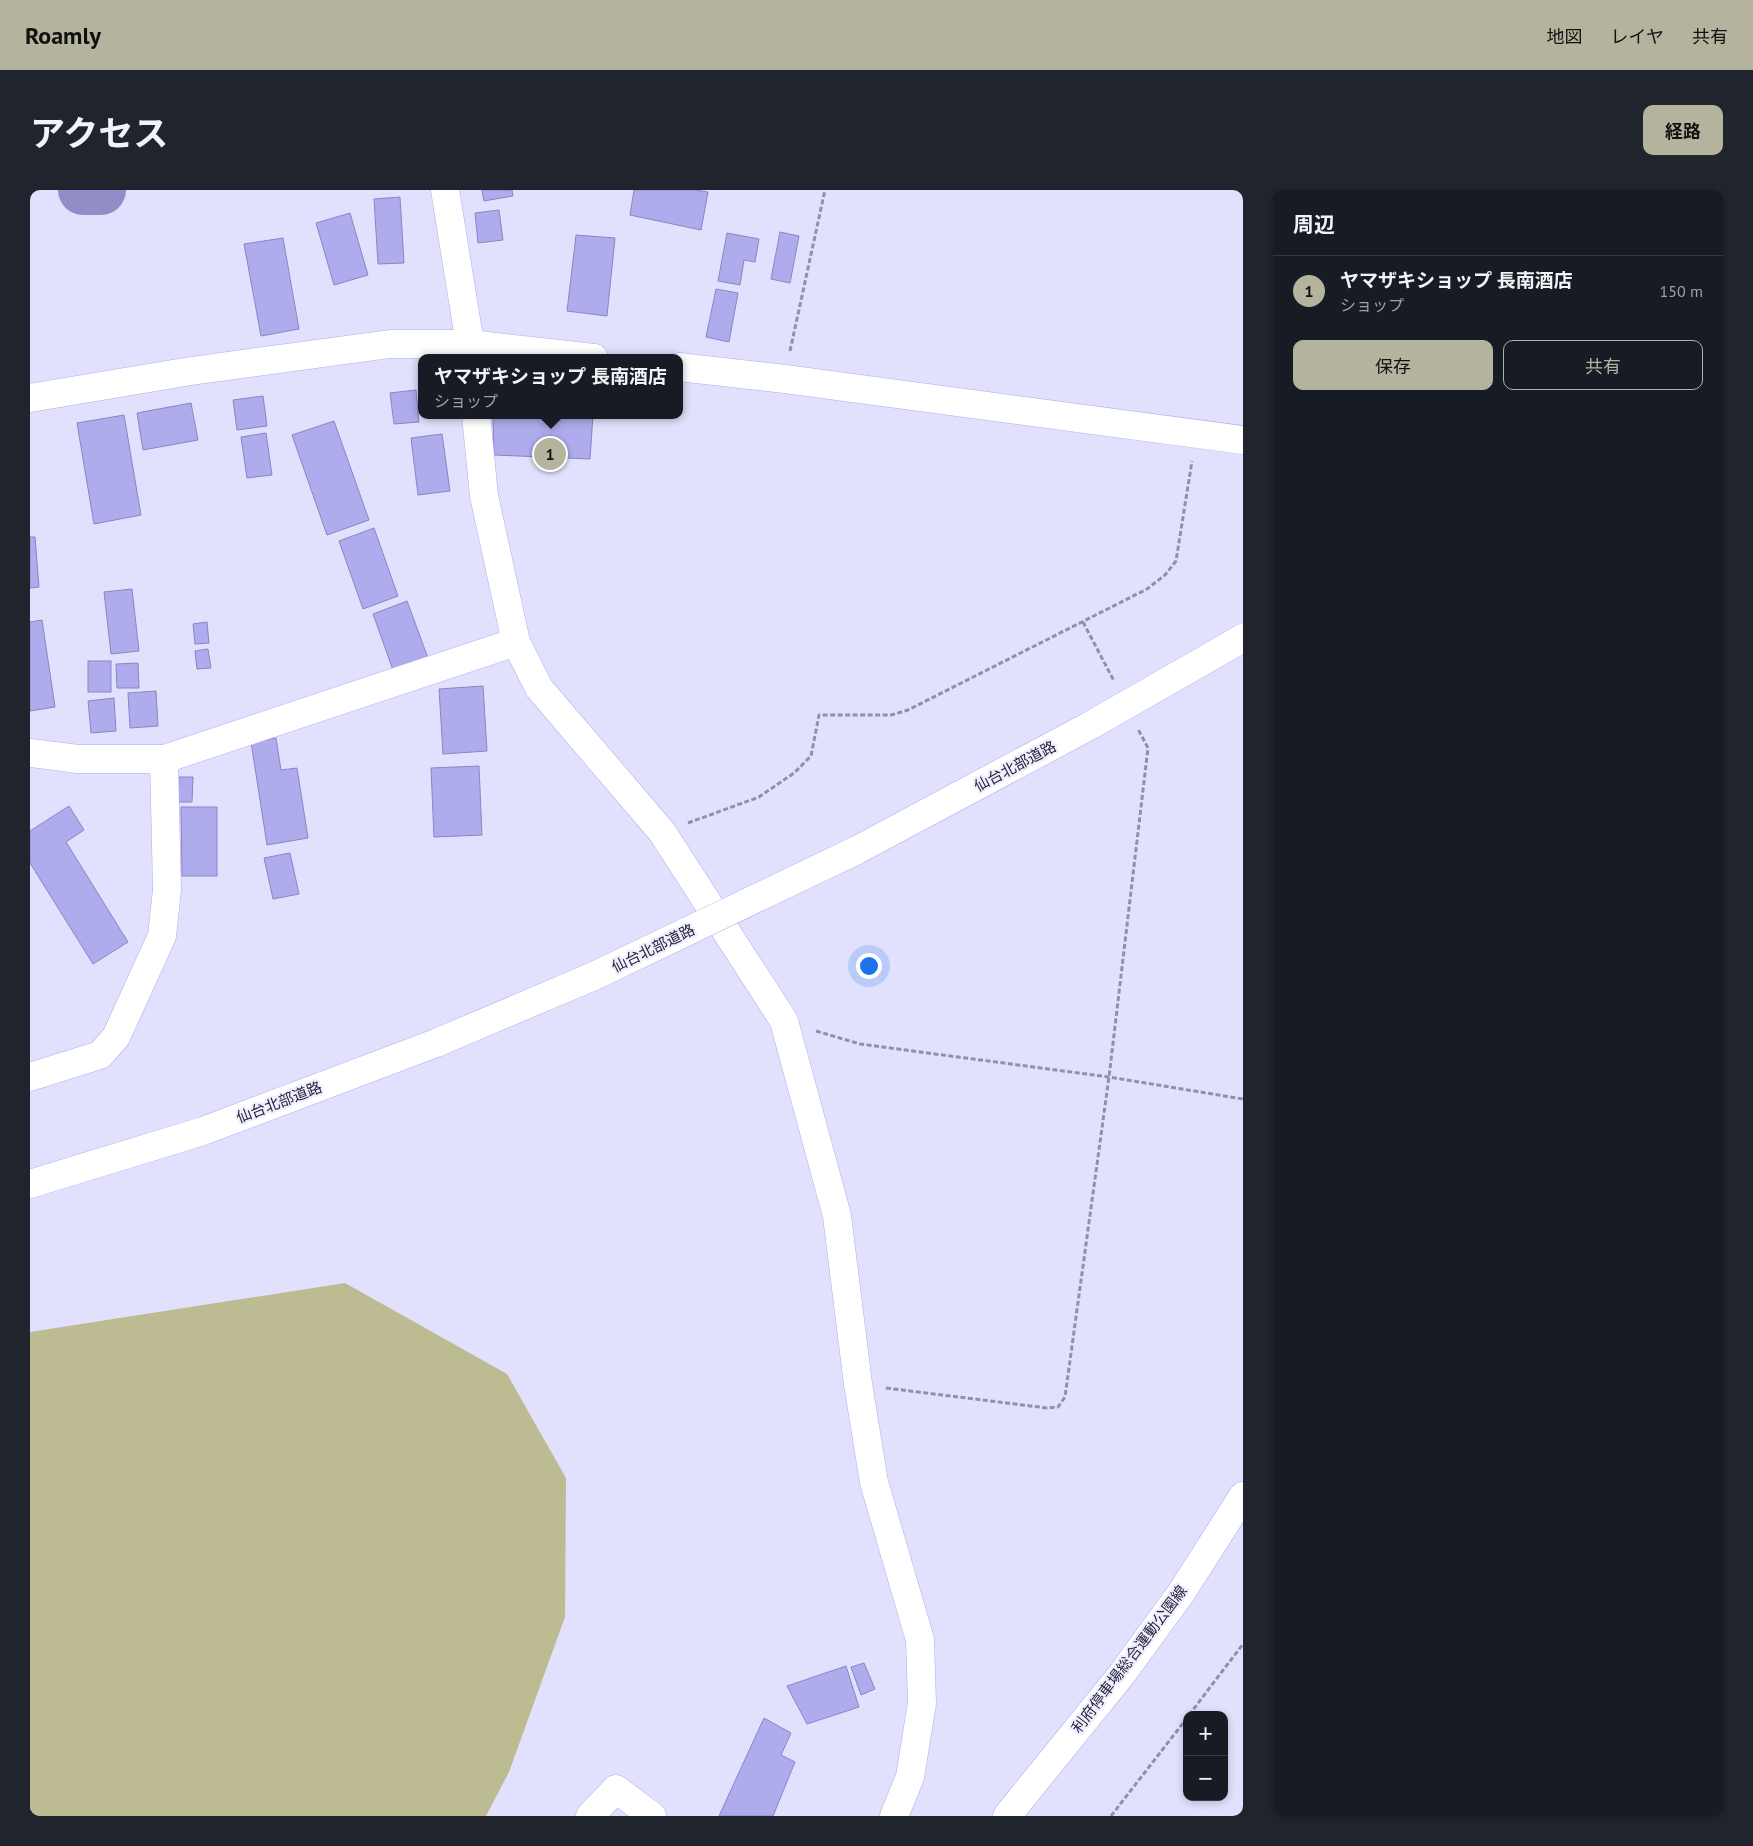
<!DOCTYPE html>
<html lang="ja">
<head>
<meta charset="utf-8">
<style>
	:root { --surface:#171b24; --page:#20242c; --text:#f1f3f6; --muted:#9ea1a6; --line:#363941; --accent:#b4b49e }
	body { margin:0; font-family:"PT Sans","Noto Sans JP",sans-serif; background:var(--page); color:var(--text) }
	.controls { position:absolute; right:15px; bottom:15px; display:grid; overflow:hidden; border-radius:10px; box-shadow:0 2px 8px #0003 }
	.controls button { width:45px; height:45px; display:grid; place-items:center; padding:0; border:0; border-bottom:1px solid var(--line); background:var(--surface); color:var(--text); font:25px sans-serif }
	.you { position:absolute; left:838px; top:775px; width:18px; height:18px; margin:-12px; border:4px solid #fff; border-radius:50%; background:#1a73e8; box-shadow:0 0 0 8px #1a73e833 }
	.badge { display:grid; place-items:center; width:32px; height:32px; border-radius:50%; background:var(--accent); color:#111; font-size:16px; font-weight:700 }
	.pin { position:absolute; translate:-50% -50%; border:2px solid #fff; box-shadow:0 1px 5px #0006 }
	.popup { position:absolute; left:388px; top:164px; width:265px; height:65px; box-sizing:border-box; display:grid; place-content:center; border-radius:10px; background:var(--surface); filter:drop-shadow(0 1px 4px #0005); font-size:16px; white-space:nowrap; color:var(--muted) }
	.popup b { font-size:19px; color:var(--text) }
	.popup::after { content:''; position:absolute; left:50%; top:100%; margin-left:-10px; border:10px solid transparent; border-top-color:var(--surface) }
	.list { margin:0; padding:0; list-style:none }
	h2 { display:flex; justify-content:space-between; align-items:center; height:65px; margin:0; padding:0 20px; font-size:21px }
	h2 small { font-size:16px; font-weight:400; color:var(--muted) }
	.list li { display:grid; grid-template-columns:32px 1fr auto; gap:15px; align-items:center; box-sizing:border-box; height:70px; padding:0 20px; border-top:1px solid var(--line) }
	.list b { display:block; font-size:19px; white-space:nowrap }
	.list p { margin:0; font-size:16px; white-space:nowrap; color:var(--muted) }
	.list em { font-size:16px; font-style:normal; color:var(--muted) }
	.actions { display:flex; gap:10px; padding:15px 20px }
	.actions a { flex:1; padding:11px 0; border:1px solid var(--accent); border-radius:10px; text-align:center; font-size:18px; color:var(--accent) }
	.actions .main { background:var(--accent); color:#111 }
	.map { position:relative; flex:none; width:1213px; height:1626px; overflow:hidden; border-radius:10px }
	header { display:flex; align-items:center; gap:30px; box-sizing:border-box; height:70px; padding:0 25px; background:var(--accent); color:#111 }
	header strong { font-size:24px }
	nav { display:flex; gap:28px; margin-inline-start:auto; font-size:18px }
	.intro { display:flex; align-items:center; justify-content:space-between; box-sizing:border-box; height:120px; padding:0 30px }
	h1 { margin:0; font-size:35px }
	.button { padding:12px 22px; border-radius:10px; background:var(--accent); color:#111; font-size:18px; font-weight:700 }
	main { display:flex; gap:30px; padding:0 30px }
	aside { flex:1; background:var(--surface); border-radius:10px; box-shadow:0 2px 8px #0003 }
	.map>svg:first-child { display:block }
	.green { fill:#bcbb91 }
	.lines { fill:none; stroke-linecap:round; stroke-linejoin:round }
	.river { stroke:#918ec7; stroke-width:50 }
	.building { fill:#afacee; stroke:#8885c4 }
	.minor-casing { stroke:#afacee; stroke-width:29 }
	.tertiary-casing { stroke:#afacee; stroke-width:29 }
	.secondary-casing { stroke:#afacee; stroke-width:29 }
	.motorway-casing { stroke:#afacee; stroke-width:29 }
	.path { stroke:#9190ab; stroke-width:3; stroke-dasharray:5 2.5; stroke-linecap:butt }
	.minor { stroke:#fff; stroke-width:28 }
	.tertiary { stroke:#fff; stroke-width:28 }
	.secondary { stroke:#fff; stroke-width:28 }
	.motorway { stroke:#fff; stroke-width:28 }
	.motorway-bridge-casing { stroke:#afacee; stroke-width:29; stroke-linecap:butt }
	.motorway-bridge { stroke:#fff; stroke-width:28 }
	.labels { text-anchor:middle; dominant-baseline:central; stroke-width:4.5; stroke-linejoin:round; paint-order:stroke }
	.street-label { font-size:15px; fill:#211f38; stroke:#efeffe }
</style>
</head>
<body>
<header>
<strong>Roamly</strong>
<nav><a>地図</a><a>レイヤ</a><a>共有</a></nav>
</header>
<div class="intro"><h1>アクセス</h1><a class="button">経路</a></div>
<main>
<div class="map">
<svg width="1213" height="1626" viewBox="0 0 1213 1626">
	<rect width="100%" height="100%" fill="#e1e1fd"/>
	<path class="green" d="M315 1093 477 1184 536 1288 535 1427 479 1582 456 1626H0V1142Z"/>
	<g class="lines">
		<path class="river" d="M53 0H71"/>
	</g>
	<g class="building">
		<path d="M452 0H482L483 6 454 11Z"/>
		<path d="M604 0H666L678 2 671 40 600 25Z"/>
		<path d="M370 7 374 73 348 74 344 9Z"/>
		<path d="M469 20 473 50 448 53 445 23Z"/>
		<path d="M320 23 338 85 304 95 286 33Z"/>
		<path d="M750 42 769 46 760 93 741 89Z"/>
		<path d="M697 43 729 49 725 72 714 70 710 95 688 91Z"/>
		<path d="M546 45 585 48 577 126 537 121Z"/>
		<path d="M253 48 269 139 231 146 214 54Z"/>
		<path d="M686 99 708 103 699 152 676 147Z"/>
		<path d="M386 200 389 232 364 234 360 203Z"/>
		<path d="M233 206 237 236 207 240 203 210Z"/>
		<path d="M161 213 168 250 113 260 107 223Z"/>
		<path d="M94 225 111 325 64 334 47 233Z"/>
		<path d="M519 225H563L560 269 464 265 463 226 519 227Z"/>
		<path d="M304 231 339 330 297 345 262 245Z"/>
		<path d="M236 243 242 285 217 288 211 247Z"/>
		<path d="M412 244 420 301 388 305 381 248Z"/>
		<path d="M344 338 368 406 333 419 309 351Z"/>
		<path d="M0 347H5L9 397 0 398Z"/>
		<path d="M102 399 109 461 81 464 74 402Z"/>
		<path d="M377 411 398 468 363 480 343 424Z"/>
		<path d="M12 430 25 517 0 521V432Z"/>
		<path d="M177 432 179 453 165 454 163 434Z"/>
		<path d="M178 459 181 478 167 479 165 461Z"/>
		<rect x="58" y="471" width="23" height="31"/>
		<path d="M108 473 109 498H87L86 474Z"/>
		<path d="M453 496 457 561 413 564 409 499Z"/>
		<path d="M126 501 128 536 100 538 98 503Z"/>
		<path d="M84 508 86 541 61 543 58 511Z"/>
		<path d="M246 548 251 580 267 578 278 648 237 655 221 552Z"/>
		<path d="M449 576 452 645 404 647 401 578Z"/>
		<path d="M149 587H163L162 612H148Z"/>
		<path d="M39 616 54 640 36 652 98 752 63 774 0 673V641Z"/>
		<path d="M151 617H187V686H152Z"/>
		<path d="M260 663 269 704 243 709 234 668Z"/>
		<path d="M834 1473 845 1499 831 1505 821 1477Z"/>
		<path d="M816 1476 829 1517 777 1534 757 1496Z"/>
		<path d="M734 1528 761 1543 751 1565 765 1572 743 1626H689Z"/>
	</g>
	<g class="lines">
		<g class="minor-casing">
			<g id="minor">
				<path d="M446 225 454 306 486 452 509 498 632 642 754 831 807 1026 828 1194 844 1292 890 1450 892 1513 880 1587 864 1626"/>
				<path d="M0 563 48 569H134L486 452"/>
				<path d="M0 887 70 865 86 847 132 746 137 700 134 569"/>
				<path d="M560 1626 586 1599 622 1626"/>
			</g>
		</g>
		<g class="tertiary-casing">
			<g id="tertiary">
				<path d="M415 0 440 154"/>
				<path d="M649 177 755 189 1213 250"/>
				<path d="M0 208 161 181 360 154H440L564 168"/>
			</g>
		</g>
		<g class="secondary-casing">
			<path id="secondary" d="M977 1626 1092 1484 1151 1403 1213 1306"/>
		</g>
		<g class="motorway-casing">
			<path id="motorway" d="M0 994 173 941 406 853 564 786"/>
		</g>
		<g class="path">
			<path d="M760 161 795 0"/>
			<path d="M1053 432 1084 491"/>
			<path d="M658 633 729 607 764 583 781 566 789 525H861L878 520 1117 399 1135 385 1146 371 1162 271"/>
			<path d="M786 841 830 854 1079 887 1213 909"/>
			<path d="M856 1198 1017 1218 1028 1217 1035 1207 1079 887 1118 558 1108 539"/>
			<path d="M1159 1525 1213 1454"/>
			<path d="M1081 1626 1157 1528"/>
		</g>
		<use href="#minor" class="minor"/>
		<use href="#tertiary" class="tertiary"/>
		<use href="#secondary" class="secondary"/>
		<use href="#motorway" class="motorway"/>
		<g class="motorway-bridge-casing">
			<path id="motorway-bridge" d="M564 786 827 660 1061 535 1213 448"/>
		</g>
		<use href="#motorway-bridge" class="motorway-bridge"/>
	</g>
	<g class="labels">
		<g class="street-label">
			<text transform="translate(985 576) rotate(-28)">仙台北部道路</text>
			<text transform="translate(623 758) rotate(-26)">仙台北部道路</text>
			<text transform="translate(249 912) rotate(-21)">仙台北部道路</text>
			<text transform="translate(1099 1469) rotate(-53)">利府停車場総合運動公園線</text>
		</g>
	</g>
</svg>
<div class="controls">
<button>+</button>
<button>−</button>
</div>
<div class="you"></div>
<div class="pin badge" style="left:520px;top:264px">1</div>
<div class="popup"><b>ヤマザキショップ 長南酒店</b>ショップ</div>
</div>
<aside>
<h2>周辺<small></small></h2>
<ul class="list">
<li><span class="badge">1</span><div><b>ヤマザキショップ 長南酒店</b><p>ショップ</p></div><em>150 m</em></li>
</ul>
<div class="actions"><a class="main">保存</a><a>共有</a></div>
</aside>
</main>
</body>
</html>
